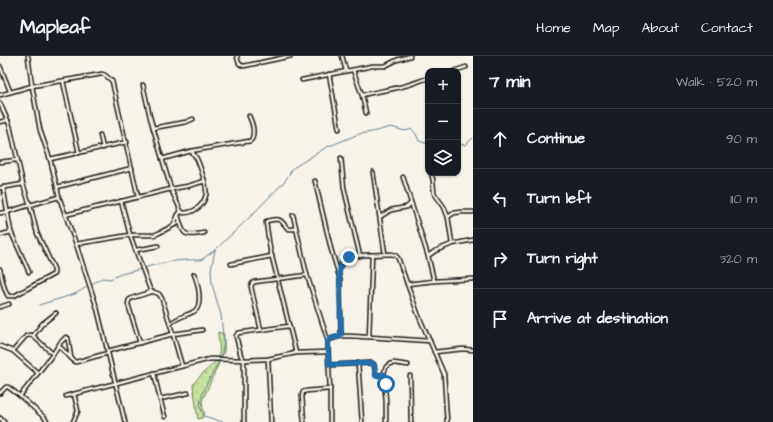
<!DOCTYPE html>
<html lang="en">
<head>
<meta charset="utf-8">
<style>
	:root { --surface:#171b24; --page:#242831; --text:#f1f3f6; --muted:#9ea1a6; --line:#363941 }
	body { margin:0; font-family:"Architects Daughter",sans-serif; background:var(--page); color:var(--text) }
	.controls { position:absolute; right:12px; top:12px; display:grid; overflow:hidden; border-radius:8px; box-shadow:0 1px 3px #0004 }
	.controls button { width:36px; height:36px; display:grid; place-items:center; padding:0; border:0; border-bottom:1px solid var(--line); background:var(--surface); color:var(--text); font:20px sans-serif }
	.stop { position:absolute; width:12px; height:12px; margin:-9px; border:3px solid #1f6fb2; border-radius:50%; background:#fff }
	.stop.end { background:#1f6fb2; border-color:#fff; box-shadow:0 1px 4px #0008 }
	.list { margin:0; padding:0; list-style:none }
	h2 { display:flex; justify-content:space-between; align-items:center; height:52px; margin:0; padding:0 16px; font-size:17px }
	h2 small { font-size:13px; font-weight:400; color:var(--muted) }
	.list li { display:grid; grid-template-columns:26px 1fr auto; gap:12px; align-items:center; box-sizing:border-box; height:60px; padding:0 16px; border-top:1px solid var(--line) }
	.list b { display:block; font-size:15px; white-space:nowrap }
	.list em { font-size:13px; font-style:normal; color:var(--muted) }
	.icon { flex:none; width:22px; height:22px; fill:none; stroke:currentColor; stroke-width:2; stroke-linecap:round; stroke-linejoin:round }
	.map { position:relative; flex:none; width:473px; height:366px; overflow:hidden }
	header { display:flex; align-items:center; gap:24px; box-sizing:border-box; height:56px; padding:0 20px; background:var(--surface); border-bottom:1px solid var(--line) }
	header strong { font-size:19px }
	nav { display:flex; gap:22px; margin-inline-start:auto; font-size:14px }
	main { display:flex }
	aside { flex:1; background:var(--surface) }
	.map>svg:first-child { display:block }
	.grass { fill:url(#grass-dots); stroke:#72805c }
	.lines { fill:none; stroke-linecap:round; stroke-linejoin:round }
	.stream { stroke:#617d97; stroke-width:1 }
	.minor-casing { stroke:#1c1c1c; stroke-width:5.5 }
	.minor { stroke:#f7f3e8; stroke-width:2.5 }
	.route { stroke:#1f6fb2; stroke-width:5 }
</style>
</head>
<body>
<header>
<strong>Mapleaf</strong>
<nav><a>Home</a><a>Map</a><a>About</a><a>Contact</a></nav>
</header>
<main>
<div class="map">
<svg width="473" height="366" viewBox="0 0 473 366">
	<defs>
		<pattern id="grass-dots" width="8" height="8" patternUnits="userSpaceOnUse"><rect width="8" height="8" fill="#c7e59c"/><path d="M2 2h.1M6 6h.1" fill="none" stroke="#aac486" stroke-width="1.8" stroke-linecap="round"/></pattern>
	</defs>
	<rect width="100%" height="100%" fill="#f7f3e8"/>
	<filter id="ink" filterUnits="userSpaceOnUse"><feTurbulence type="fractalNoise" baseFrequency=".025" numOctaves="2"/><feDisplacementMap in="SourceGraphic" scale="8" xChannelSelector="R" yChannelSelector="G"/><feConvolveMatrix kernelMatrix="1 2 1 2 8 2 1 2 1" color-interpolation-filters="sRGB"/></filter>
	<g filter="url(#ink)">
		<path class="grass" d="M218 276 224 278C223 283 225 290 224 296L202 345 203 353 205 358 202 362 198 363 193 329C195 326 198 322 201 319 204 316 217 305 218 302 221 294 218 284 218 276Z"/>
		<g class="lines">
			<g class="stream">
				<path d="M458 88 465 89 473 82"/>
				<path d="M215 194 211 214 212 228 221 259 222 270 224 286 221 301"/>
				<path d="M144 212C163 206 182 203 201 204L215 194 250 161 285 125 293 112 327 91 359 78 372 76 391 71 405 75 412 73 416 78 419 85 428 88"/>
				<path d="M39 249 75 238 102 222 110 223 121 218 141 213"/>
				<path d="M219 305C213 317 201 335 200 348 200 352 202 356 204 360L223 366"/>
			</g>
			<g class="minor-casing">
				<g id="minor">
					<path d="M28 0 32 30 40 74 50 103 57 131 59 141 76 188 97 252 125 366"/>
					<path d="M237 0C238 5 238 9 244 10L291 0"/>
					<path d="M342 0 346 15"/>
					<path d="M0 10 10 35"/>
					<path d="M353 14 362 39 366 57"/>
					<path d="M454 15 466 11"/>
					<path d="M329 18 339 73"/>
					<path d="M302 24 372 10H385L397 4 410 0"/>
					<path d="M63 25 79 97"/>
					<path d="M143 29 150 61 171 133 181 155 178 159C184 179 182 181 204 177"/>
					<path d="M0 39 32 30 102 18 105 19 112 25 138 141"/>
					<path d="M362 39C375 36 388 34 400 31 410 29 419 25 428 22"/>
					<path d="M0 47 10 70 23 128 30 149 37 177 54 213V218L14 240H8C3 232 2 222 0 213"/>
					<path d="M0 66 8 64"/>
					<path d="M153 72 186 66 193 63"/>
					<path d="M100 79 103 92"/>
					<path d="M341 102 344 132 360 200"/>
					<path d="M50 103 127 86"/>
					<path d="M162 103 191 95 250 85 252 83C255 75 253 68 249 60"/>
					<path d="M0 106 17 104"/>
					<path d="M373 116 385 198"/>
					<path d="M431 117 433 124 434 137 444 151 448 161"/>
					<path d="M403 121 428 200 434 225"/>
					<path d="M315 125 331 193 338 216 340 224 341 280"/>
					<path d="M3 131 11 176 29 216"/>
					<path d="M57 131 132 112"/>
					<path d="M0 132 23 128"/>
					<path d="M121 145 130 179 151 236"/>
					<path d="M181 155 183 157C189 157 195 155 200 150 203 147 205 143 206 139 208 132 200 110 197 103 195 100 193 97 191 95"/>
					<path d="M0 157 7 156 30 149 59 141"/>
					<path d="M65 159 171 133 188 130 205 125"/>
					<path d="M293 159 307 219 328 285V296L330 333V366"/>
					<path d="M380 161 391 154 407 151 411 147"/>
					<path d="M174 168 178 159"/>
					<path d="M295 173H288C280 163 281 162 267 165L266 166 270 193 296 297"/>
					<path d="M0 179 11 176"/>
					<path d="M76 188 130 179H154L159 177 180 166"/>
					<path d="M452 188 473 184"/>
					<path d="M136 194 158 190"/>
					<path d="M428 200 435 195 452 188 448 161 454 157 461 156H473"/>
					<path d="M231 208 272 200"/>
					<path d="M338 216C340 212 341 207 344 204 352 197 380 199 391 198L395 199 398 202 418 258 444 318 447 366"/>
					<path d="M407 228 434 225 473 223"/>
					<path d="M0 251 9 248"/>
					<path d="M170 268C177 261 185 260 193 256 204 251 198 227 194 218"/>
					<path d="M289 270 238 277 236 280 241 300 244 304 268 303 296 297 328 296"/>
					<path d="M261 274 251 231 252 228 254 226 307 219"/>
					<path d="M33 280 42 268 56 257"/>
					<path d="M369 281 430 285"/>
					<path d="M328 285C340 277 355 281 369 281L372 199"/>
					<path d="M140 287 128 248 129 244 132 242 151 236H154L159 238 162 243 170 268 182 310"/>
					<path d="M0 290 13 295 38 317"/>
					<path d="M59 290 75 306H76L108 297"/>
					<path d="M13 295 26 280 30 279 33 280 53 298"/>
					<path d="M108 295 173 278 202 274"/>
					<path d="M434 296 463 293 473 294"/>
					<path d="M268 303 271 366"/>
					<path d="M358 307 362 366"/>
					<path d="M329 309 372 307 374 309 376 319H384"/>
					<path d="M154 317 160 343 165 361"/>
					<path d="M410 320 411 366"/>
					<path d="M0 337 6 331H8L20 340 45 362 47 366"/>
					<path d="M20 340 53 298 60 287 66 281 68 282 71 302"/>
					<path d="M66 340 210 303 244 304V366"/>
					<path d="M160 343 188 337"/>
					<path d="M0 362 4 366"/>
					<path d="M73 366 78 355 74 338"/>
					<path d="M304 366 302 340 303 336 306 335 330 333"/>
					<path d="M386 366V346L385 334 386 328 384 317 386 311 390 308 394 307 408 309"/>
				</g>
			</g>
			<use href="#minor" class="minor"/>
		</g>
	</g>
	<g class="lines" filter="url(#ink)">
		<path class="route" d="M349 201C340 206 338 214 340 224L341 280 332 282 328 285 329 309 372 307 374 308 376 320 384 318 386 328"/>
	</g>
</svg>
<div class="controls">
<button>+</button>
<button>−</button>
<button><svg class="icon" aria-label="layers" viewBox="0 0 24 24"><path d="M12 4l9 5-9 5-9-5zM3 14l9 5 9-5"/></svg></button>
</div>
<div class="stop" style="left:386px;top:328px"></div>
<div class="stop end" style="left:349px;top:201px"></div>
</div>
<aside>
<h2>7 min<small>Walk · 520 m</small></h2>
<ul class="list">
<li><svg class="icon" aria-label="ahead" viewBox="0 0 24 24"><path d="M12 20V5M6 11l6-6 6 6"/></svg><div><b>Continue</b></div><em>90 m</em></li>
<li><svg class="icon" aria-label="left" viewBox="0 0 24 24"><path d="M17 20v-9H6M10 6l-5 5 5 5"/></svg><div><b>Turn left</b></div><em>110 m</em></li>
<li><svg class="icon" aria-label="right" viewBox="0 0 24 24"><path d="M7 20v-9h11M14 6l5 5-5 5"/></svg><div><b>Turn right</b></div><em>320 m</em></li>
<li><svg class="icon" aria-label="arrive" viewBox="0 0 24 24"><path d="M6 21V4h12l-3 4 3 4H6"/></svg><div><b>Arrive at destination</b></div></li>
</ul>
</aside>
</main>
</body>
</html>
